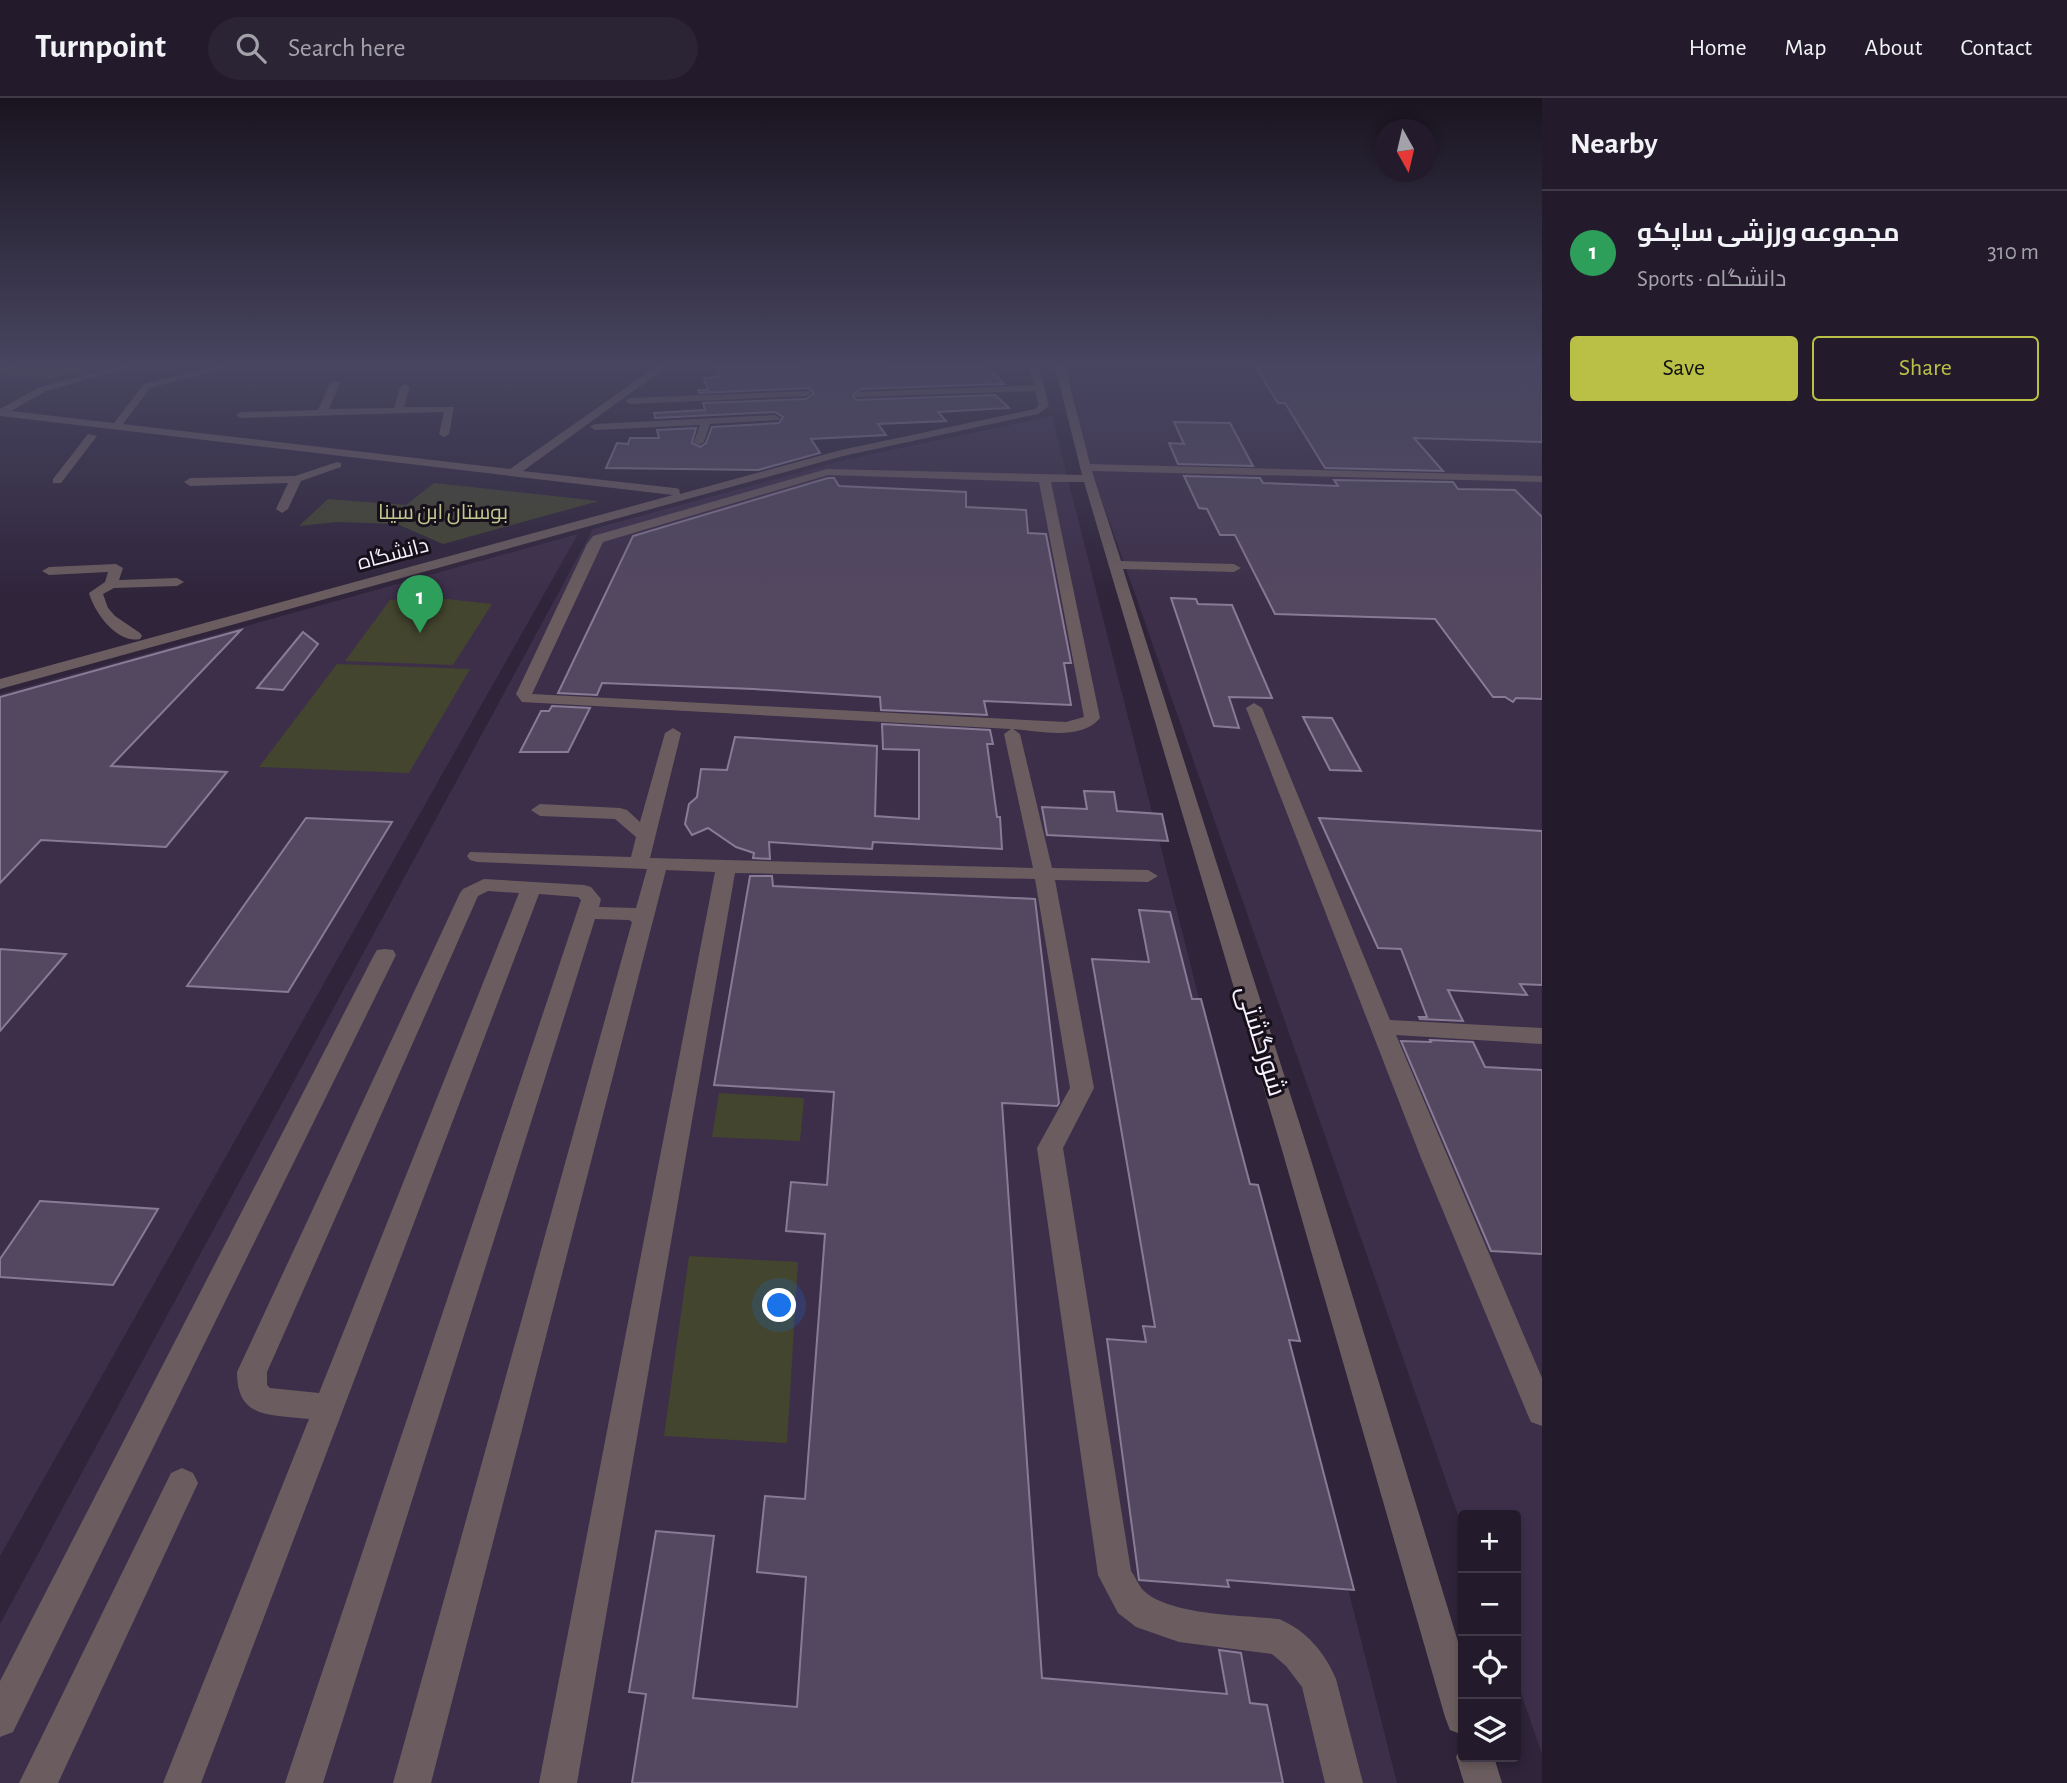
<!DOCTYPE html>
<html lang="en">
<head>
<meta charset="utf-8">
<style>
	:root { --surface:#231b2c; --page:#2b2434; --text:#f1f3f6; --muted:#a3a1a9; --line:#403948; --accent:#bac046 }
	body { margin:0; font-family:"Alegreya Sans",Cairo,sans-serif; background:var(--page); color:var(--text) }
	.controls { position:absolute; right:21px; bottom:21px; display:grid; overflow:hidden; border-radius:7px; box-shadow:0 4px 10px #0003 }
	.controls button { width:63px; height:63px; display:grid; place-items:center; padding:0; border:0; border-bottom:2px solid var(--line); background:var(--surface); color:var(--text); font:35px sans-serif }
	.compass { position:absolute; left:1374px; top:21px; width:63px; height:63px; border-radius:50%; background:var(--surface); box-shadow:0 4px 10px #0003; rotate:172deg }
	.you { position:absolute; left:780px; top:1208px; width:24px; height:24px; margin:-18px; border:5px solid #fff; border-radius:50%; background:#1a73e8; box-shadow:0 0 0 10px #1a73e833 }
	.badge { display:grid; place-items:center; width:46px; height:46px; border-radius:50%; background:var(--accent); color:#fff; font-size:23px; font-weight:700 }
	.pin { position:absolute; translate:-50% -58px; filter:drop-shadow(0 2px 4px #0008) }
	.pin::after { content:''; position:absolute; top:37px; width:24px; height:21px; background:inherit; clip-path:polygon(0 0,100% 0,50% 100%) }
	.list { margin:0; padding:0; list-style:none }
	h2 { display:flex; justify-content:space-between; align-items:center; height:91px; margin:0; padding:0 28px; font-size:30px }
	h2 small { font-size:23px; font-weight:400; color:var(--muted) }
	.list li { display:grid; grid-template-columns:46px 1fr auto; gap:21px; align-items:center; box-sizing:border-box; height:126px; padding:0 28px; border-top:2px solid var(--line) }
	.list b { display:block; font-size:26px; white-space:nowrap }
	.list p { margin:0; font-size:23px; white-space:nowrap; color:var(--muted) }
	.list em { font-size:23px; font-style:normal; color:var(--muted) }
	.actions { display:flex; gap:14px; padding:21px 28px }
	.actions a { flex:1; padding:16px 0; border:2px solid var(--accent); border-radius:7px; text-align:center; font-size:24px; color:var(--accent) }
	.actions .main { background:var(--accent); color:#111 }
	.icon { flex:none; width:38px; height:38px; fill:none; stroke:currentColor; stroke-width:2; stroke-linecap:round; stroke-linejoin:round }
	.map { position:relative; flex:none; width:1542px; height:1685px; overflow:hidden }
	header { display:flex; align-items:center; gap:42px; box-sizing:border-box; height:98px; padding:0 35px; background:var(--surface); border-bottom:2px solid var(--line) }
	header strong { font-size:33px }
	nav { display:flex; gap:38px; margin-inline-start:auto; font-size:24px }
	.search { width:490px; height:63px; background:var(--page); display:flex; align-items:center; gap:18px; box-sizing:border-box; padding:0 24px; border-radius:38px; color:var(--muted); font-size:26px }
	main { display:flex }
	aside { flex:1; background:var(--surface) }
	.map>svg:first-child { display:block }
	.built { fill:#3d2f4a }
	.green { fill:#43452e }
	.forest { fill:#505237 }
	.building { fill:#544860; stroke:#887b95; stroke-width:2 }
	.lines { fill:none; stroke-linecap:round; stroke-linejoin:round }
	.minor { fill:#6b5d5f; fill-rule:evenodd }
	.labels { text-anchor:middle; dominant-baseline:central; stroke-width:6; stroke-linejoin:round; paint-order:stroke }
	.far-park-label { font-size:21px; fill:#c2c791; stroke:#15101a }
	.far-street-label { font-size:21px; fill:#f7f0ff; stroke:#15101a }
	.street-label { font-size:26px; fill:#f7f0ff; stroke:#15101a }
</style>
</head>
<body>
<header>
<strong>Turnpoint</strong>
<div class="search"><svg class="icon" aria-label="search" viewBox="0 0 24 24"><circle cx="10" cy="10" r="6"/><path d="M15 15l6 6"/></svg>Search here</div>
<nav><a>Home</a><a>Map</a><a>About</a><a>Contact</a></nav>
</header>
<main>
<div class="map">
<svg width="1542" height="1685" viewBox="0 0 1542 1685">
	<rect width="100%" height="100%" fill="#2f243a"/>
	<g class="built">
		<path d="M1055 268H1542V1656L1516 1581V1417H1463V1431Z"/>
		<path d="M1052 318 1397 1685H0V1526L593 431 845 362Z"/>
		<path d="M578 436 0 1458V596Z"/>
	</g>
	<g class="green">
		<path d="M434 385 599 403 443 446 397 426 337 424 299 428 328 401 406 407Z"/>
		<path d="M415 500 447 501 492 506 453 567 345 563 390 502Z"/>
		<path d="M337 566 470 571 409 675 259 669Z"/>
		<path d="M719 995 804 1000 800 1043 712 1039Z"/>
		<path d="M689 1158 798 1164 787 1345 664 1338Z"/>
	</g>
	<path class="forest" d="M22 268H116L45 282 0 278V275Z"/>
	<g class="building">
		<path d="M716 268H801V272L987 268 1004 286 860 291 853 298 856 302 995 297 1009 310 938 314 946 323 878 326 886 337 811 341 820 355 758 372 606 370 617 345 628 346 630 340H659L657 332 696 330 692 345 700 349 706 345 712 329 779 325 783 319 775 314 655 320 654 315 705 312 703 305 806 301 814 295 809 290 699 295 698 292H708L704 280 719 279Z"/>
		<path d="M1255 268H1542V344L1414 340 1443 373 1325 370 1285 305H1278Z"/>
		<path d="M1174 324 1230 325 1253 368 1178 366 1169 345 1184 346Z"/>
		<path d="M1184 378 1260 380 1263 385 1338 388 1334 382 1453 384 1458 391 1515 392 1542 419V601L1516 600 1513 604 1505 599H1493L1435 521 1275 516 1235 437H1220L1207 411 1199 410Z"/>
		<path d="M828 380H834L839 388 966 394V409L1026 412 1028 435 1046 436 1071 565H1064L1071 607 984 603 987 617 881 612 880 599 754 591 602 585 597 597 558 595 633 438Z"/>
		<path d="M1171 500 1196 501 1198 506 1232 507 1272 600 1229 599 1239 630 1214 628Z"/>
		<path d="M241 532 111 668 227 674 166 749 41 742 0 785V599Z"/>
		<path d="M303 534 318 546 283 592 257 590Z"/>
		<path d="M552 608 590 610 568 654H520L541 613H549Z"/>
		<path d="M1303 619 1332 620 1361 673 1330 672Z"/>
		<path d="M882 626 990 632 993 646H987L997 719H1000L1002 751 873 744 872 751 769 744 770 761 753 760 754 755 736 749 708 730 692 737 685 726 689 706 697 699 701 671 727 672 735 639 877 648 875 718 919 721V652L883 651Z"/>
		<path d="M1084 693 1114 694 1117 713 1162 716 1168 743 1047 737 1042 709 1087 711Z"/>
		<path d="M306 720 392 724 288 894 187 888Z"/>
		<path d="M1319 720 1542 733V887L1520 886 1527 897 1448 892 1463 923 1420 921 1419 919H1427L1401 851 1378 850Z"/>
		<path d="M750 778H772L773 788 1035 801 1059 1005 1057 1008 1002 1005 1042 1580 1227 1596 1219 1552 1241 1555 1250 1605 1267 1607 1283 1685H632L646 1596 629 1594 656 1433 714 1438 693 1600 797 1609 806 1479 757 1474 765 1398 805 1401 825 1136 786 1133 791 1084 827 1087 834 994 714 987Z"/>
		<path d="M1139 812 1170 814 1192 901H1201L1250 1086 1258 1087 1300 1243 1289 1242 1354 1492 1227 1482 1229 1489 1139 1482 1107 1241 1146 1244 1143 1228 1155 1229 1092 861 1149 864Z"/>
		<path d="M0 851 66 856 0 933Z"/>
		<path d="M1430 942 1473 944 1485 969 1542 972V1156L1491 1153 1401 943 1431 944Z"/>
		<path d="M40 1103 158 1111 113 1187 0 1179V1161Z"/>
	</g>
	<g class="lines">
		<g class="minor">
			<path d="M6 268H20L0 276V270Z"/>
			<path d="M118 268H133L46 293 11 313 114 325 144 286 215 268H231L150 290 123 326 510 371 657 268H668L523 373 675 390 679 391 680 396 841 352 1035 311 1039 307 1035 293 856 299 855 297 860 294 1034 287 1029 268H1039L1049 308 1038 316 843 358 0 591V581L673 397 0 318V311L40 289Z"/>
			<path d="M1055 268H1065L1090 366 1542 378V384L1092 373 1121 463 1234 466 1241 470 1234 474 1123 471 1308 1052 1463 1560V1637L1450 1632 1445 1619 1282 1052 1084 384H1051L1100 620C1082 643 1039 633 1013 631L1020 636 1052 770 1148 772 1158 778 1148 784 1055 782 1094 990 1063 1050 1131 1473C1135 1478 1138 1486 1142 1491 1167 1518 1244 1517 1279 1521 1306 1532 1325 1555 1336 1581L1363 1685H1325L1302 1589 1286 1568 1272 1556 1179 1544 1136 1529 1118 1515 1098 1477 1037 1050 1070 990 1035 781 735 775 577 1685H539L715 774 666 772 431 1685H393L632 824 629 822 595 821 323 1685H285L581 802 578 799 539 796 201 1685H163L309 1321C271 1316 237 1322 237 1274L460 795 463 791 484 781 584 787 591 789 601 801 599 809 636 810 647 771 477 764 470 762 467 758 470 754 631 759 636 739 615 721 540 718 531 712 540 706 620 710 627 712 640 724 665 635 673 630 681 635 650 760 1033 770 1004 636 1011 631 522 604 516 596 587 446 593 438 827 371 1082 377ZM828 377 1039 384 1084 619 1066 624 532 596 603 444ZM488 793 519 795 319 1295 270 1290 267 1287V1274L478 798Z"/>
			<path d="M335 282 340 285 329 311 394 310 400 289 405 286 410 289 404 309H454L449 336 444 339 439 336 444 314 241 320 236 317 241 314 318 312 330 285Z"/>
			<path d="M809 293 811 295 806 298 630 306 625 303 630 300Z"/>
			<path d="M775 317 780 320 779 322 710 326 704 344 699 347 694 344 700 327 595 332 590 329 595 326Z"/>
			<path d="M88 336 97 338 61 385H53V381Z"/>
			<path d="M337 364 341 365V369L301 383 288 411 282 415 276 411 288 385 190 388 184 384 190 380 295 378Z"/>
			<path d="M116 466 123 470 119 482 177 480 184 484 177 488 114 490 103 496 108 510 115 518 140 535 142 538 140 541C117 546 94 514 89 495L105 484 108 474 49 477 42 473 49 469Z"/>
			<path d="M1254 605 1262 610 1390 922 1542 930V946L1396 937 1542 1280V1328L1531 1324 1527 1315 1421 1060 1246 610Z"/>
			<path d="M385 851 393 852 396 857 13 1634 0 1639V1583L374 857 377 852Z"/>
			<path d="M182 1370 193 1375 198 1385 58 1685H19L171 1375Z"/>
			<path d="M1463 1645V1659H1494L1502 1685H1464L1456 1659Z"/>
		</g>
	</g>
	<linearGradient id="sky" x2="0" y2="1"><stop stop-color="#1a1420"/><stop offset="0.53" stop-color="#474560"/><stop offset="1" stop-color="#474560" stop-opacity="0"/></linearGradient>
	<rect width="1542" height="504" fill="url(#sky)"/>
	<g class="labels">
		<g class="far-park-label">
			<text x="443" y="414">بوستان ابن سینا</text>
		</g>
		<g class="far-street-label">
			<text transform="translate(393 456) rotate(-15)">دانشگاه</text>
		</g>
		<g class="street-label">
			<text transform="translate(1261 943) rotate(73)">شورگشتی</text>
		</g>
	</g>
</svg>
<div class="controls">
<button>+</button>
<button>−</button>
<button><svg class="icon" aria-label="locate" viewBox="0 0 24 24"><circle cx="12" cy="12" r="6"/><path d="M12 2v4M12 18v4M2 12h4M18 12h4"/></svg></button>
<button><svg class="icon" aria-label="layers" viewBox="0 0 24 24"><path d="M12 4l9 5-9 5-9-5zM3 14l9 5 9-5"/></svg></button>
</div>
<svg class="compass" viewBox="-18 -18 36 36"><path d="M0-13l5 13h-10z" fill="#e53935"/><path d="M0 13l5-13h-10z" fill="#a3a1a9"/></svg>
<div class="you"></div>
<div class="pin badge" style="left:420px;top:535px;background:#2e9e5b">1</div>
</div>
<aside>
<h2>Nearby<small></small></h2>
<ul class="list">
<li><span class="badge" style="background:#2e9e5b">1</span><div><b>مجموعه ورزشی ساپکو</b><p>Sports · دانشگاه</p></div><em>310 m</em></li>
</ul>
<div class="actions"><a class="main">Save</a><a>Share</a></div>
</aside>
</main>
</body>
</html>
